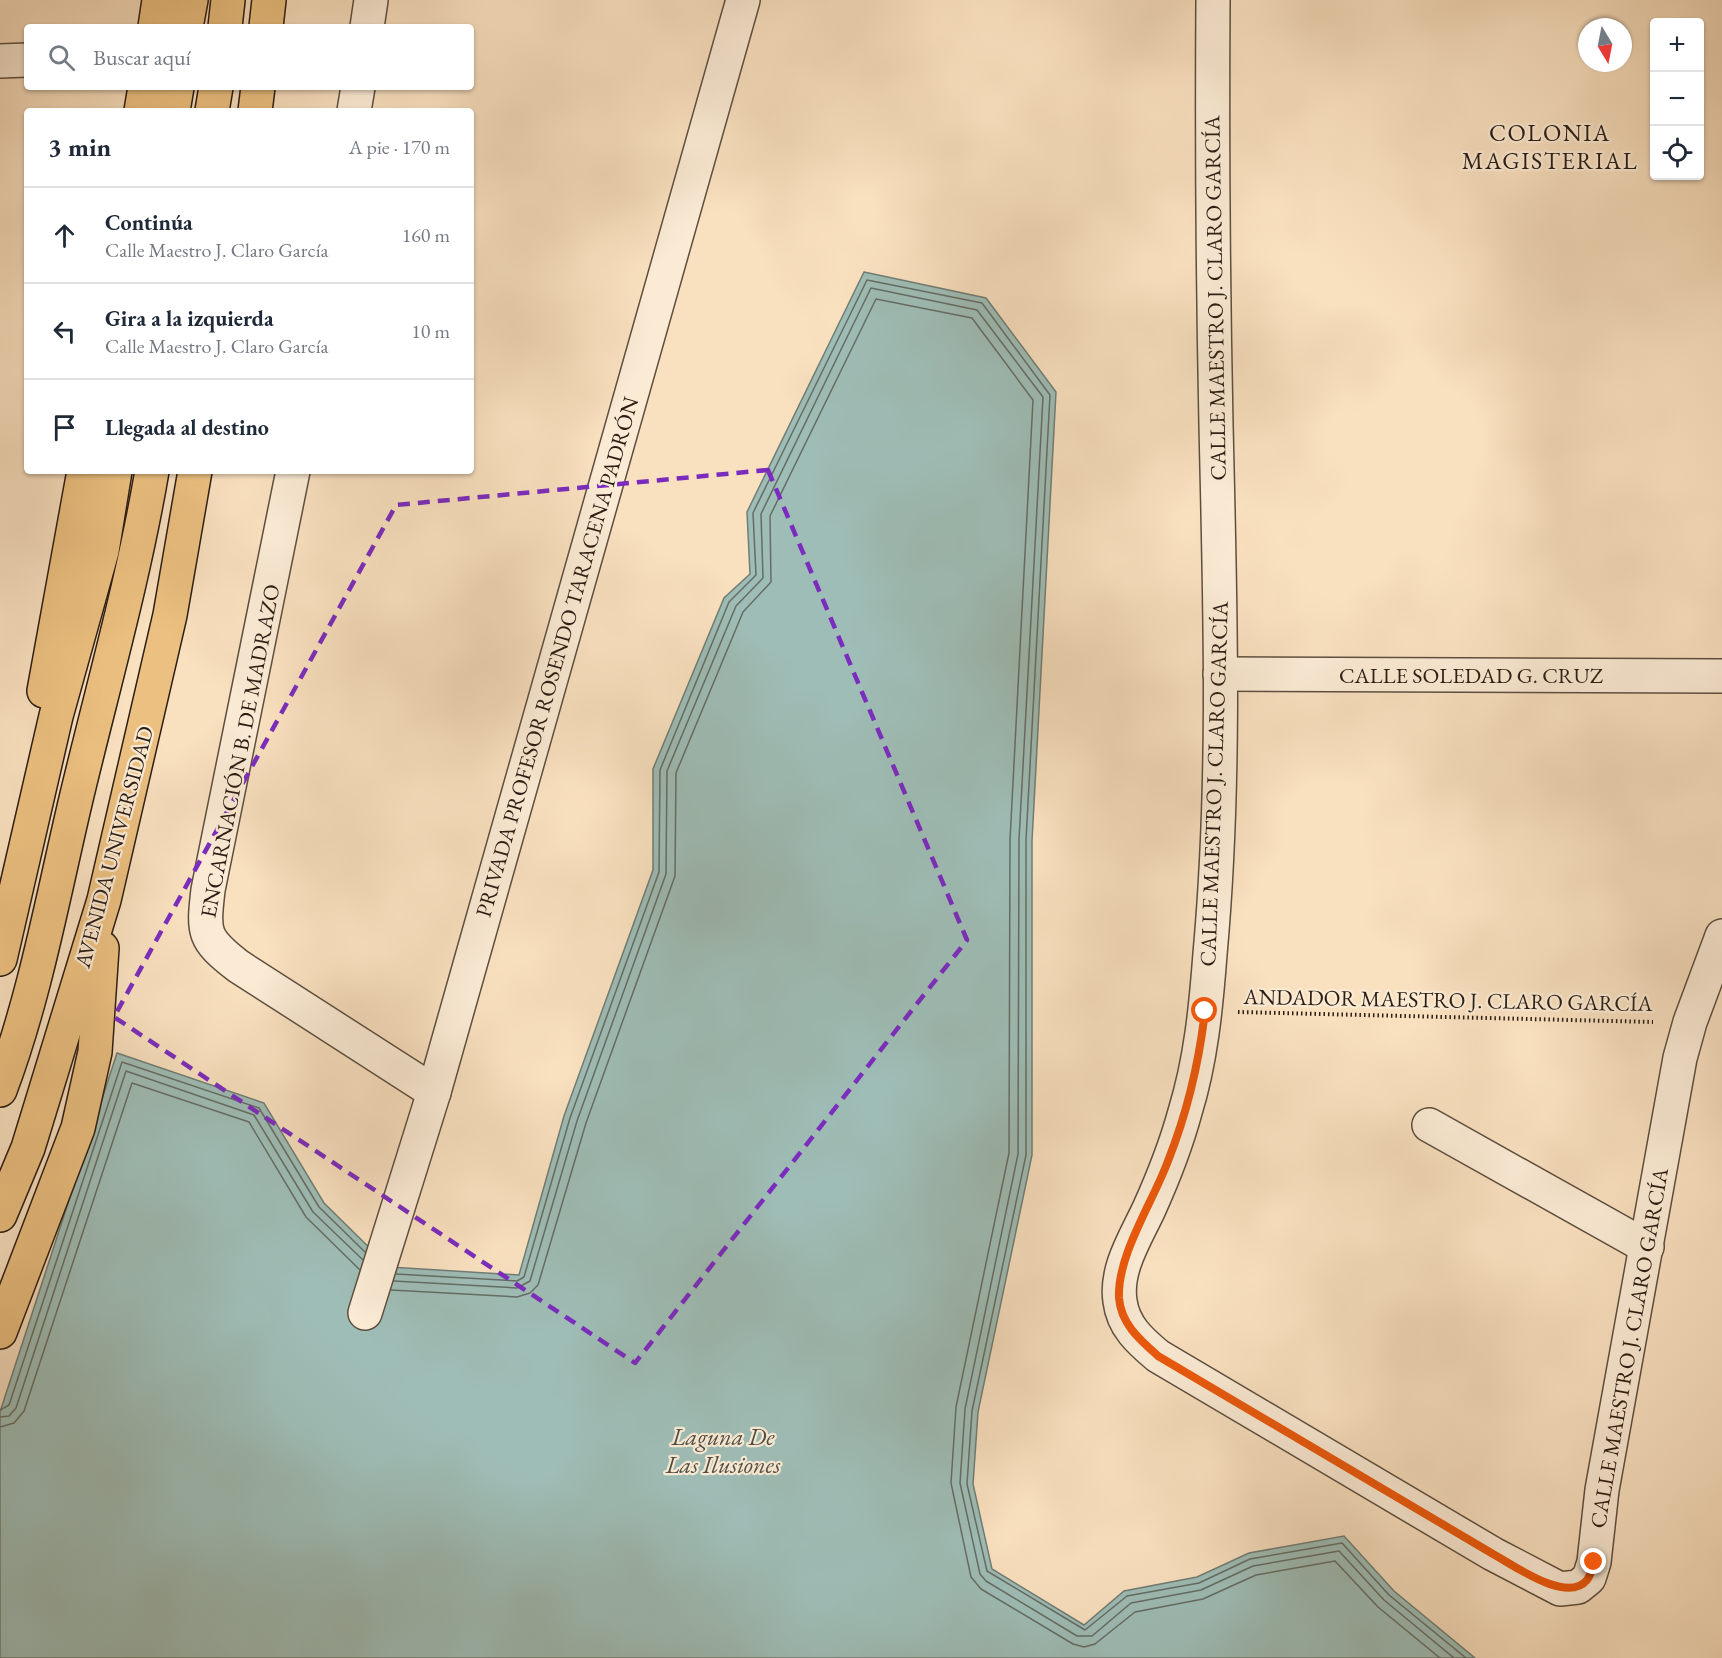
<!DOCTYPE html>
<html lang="es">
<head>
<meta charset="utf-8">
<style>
	:root { --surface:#fff; --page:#f6f6f7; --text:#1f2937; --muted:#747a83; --line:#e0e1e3 }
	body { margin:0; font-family:"EB Garamond",serif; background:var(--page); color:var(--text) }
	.controls { position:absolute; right:18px; top:18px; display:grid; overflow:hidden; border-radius:6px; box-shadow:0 2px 4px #0004 }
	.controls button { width:54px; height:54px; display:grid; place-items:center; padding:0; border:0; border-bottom:2px solid var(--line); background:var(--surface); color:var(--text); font:30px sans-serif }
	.compass { position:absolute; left:1578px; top:18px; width:54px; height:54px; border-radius:50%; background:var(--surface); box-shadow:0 2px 4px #0004; rotate:170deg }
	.stop { position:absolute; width:18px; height:18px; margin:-14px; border:4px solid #ea580c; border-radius:50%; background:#fff }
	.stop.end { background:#ea580c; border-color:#fff; box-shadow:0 2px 6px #0008 }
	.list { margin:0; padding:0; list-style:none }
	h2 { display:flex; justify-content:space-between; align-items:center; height:78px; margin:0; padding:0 24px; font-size:26px }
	h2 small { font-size:20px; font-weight:400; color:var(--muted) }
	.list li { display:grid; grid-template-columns:39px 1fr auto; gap:18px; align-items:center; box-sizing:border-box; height:96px; padding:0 24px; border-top:2px solid var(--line) }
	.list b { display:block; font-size:22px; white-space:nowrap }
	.list p { margin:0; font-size:20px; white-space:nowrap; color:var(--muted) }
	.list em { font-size:20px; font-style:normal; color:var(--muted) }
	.icon { flex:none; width:33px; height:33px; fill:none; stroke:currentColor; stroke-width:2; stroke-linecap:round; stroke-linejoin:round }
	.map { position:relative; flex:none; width:1722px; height:1658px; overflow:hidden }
	.search { position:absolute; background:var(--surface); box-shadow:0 2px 4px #0004; left:24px; top:24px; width:450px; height:66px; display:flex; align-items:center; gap:15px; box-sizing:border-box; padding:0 21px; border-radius:6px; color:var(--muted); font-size:22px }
	.panel { position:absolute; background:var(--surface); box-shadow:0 2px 4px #0004; left:24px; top:108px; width:450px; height:366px; border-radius:6px }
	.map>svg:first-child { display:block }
	.water { fill:#9ebdb6; stroke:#707d75; stroke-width:1.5 }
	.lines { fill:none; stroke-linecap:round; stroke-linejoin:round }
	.shore { stroke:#646d65; stroke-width:1.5 }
	.minor-casing { stroke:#5e4e3f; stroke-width:36 }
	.highway-casing { stroke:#2b1d14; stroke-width:36 }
	.path { stroke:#2b1d14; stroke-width:4; stroke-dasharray:1.5 3; stroke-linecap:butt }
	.minor { stroke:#fbebd5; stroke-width:33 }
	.highway { stroke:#ecc080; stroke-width:33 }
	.route { stroke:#ea580c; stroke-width:8 }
	.marked { fill:none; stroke:#7b2cbf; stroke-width:4.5; stroke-dasharray:12 8; stroke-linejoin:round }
	.labels { text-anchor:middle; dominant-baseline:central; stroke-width:4.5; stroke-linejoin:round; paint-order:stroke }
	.street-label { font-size:22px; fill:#2b1d14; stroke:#fbebd5 }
	.neighbourhood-label { font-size:24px; letter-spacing:1.5px; fill:#2b1d14; stroke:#fbebd5 }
	.water-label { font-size:24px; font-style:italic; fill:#4e4d45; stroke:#fbebd5 }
</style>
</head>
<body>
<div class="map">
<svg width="1722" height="1658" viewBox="0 0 1722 1658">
	<rect width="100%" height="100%" fill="#f9e0bf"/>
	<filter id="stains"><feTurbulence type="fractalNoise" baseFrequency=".00333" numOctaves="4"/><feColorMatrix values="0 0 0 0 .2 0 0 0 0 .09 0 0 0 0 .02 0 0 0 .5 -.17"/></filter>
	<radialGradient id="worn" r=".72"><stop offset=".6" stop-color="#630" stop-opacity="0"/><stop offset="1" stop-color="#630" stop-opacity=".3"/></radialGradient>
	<path class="water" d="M864 272 986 298 1056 392 1032 841V1155L978 1412 973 1484 992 1569 1084 1625 1124 1591 1197 1577 1249 1553 1344 1536 1394 1591 1475 1658H0V1412L117 1053 264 1103 324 1203 389 1267 519 1275 564 1116 653 870V769L724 598 750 574 747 512Z"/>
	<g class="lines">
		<g class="shore">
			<path d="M396 1274 517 1281 524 1277 570 1118 659 872 660 770 729 602 756 575 753 513 867 280 982 303 1050 395 1026 840V1155L972 1411 967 1484 987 1571 1085 1630 1127 1596 1199 1583 1250 1559 1342 1543 1389 1595 1466 1658"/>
			<path d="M394 1281 517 1288 530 1281 577 1121 666 874 667 771 736 606 763 578 761 514 871 288 977 310 1043 397 1019 840 1018 1154 965 1409 960 1483 980 1574 986 1581 1077 1636H1092L1131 1603 1201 1590 1253 1566 1339 1551 1384 1600 1454 1658"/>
			<path d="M391 1290 517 1297 530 1293 538 1285 586 1123 675 876 676 773 743 612 771 582 770 516 876 299 972 318 1033 400 1010 840 1009 1153 956 1407 951 1483 971 1577 981 1589 1073 1644 1084 1647 1095 1644 1135 1612 1203 1599 1256 1575 1335 1561 1378 1607 1440 1658"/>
			<path d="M0 1410 9 1405 122 1062 259 1108 319 1207 365 1252"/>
			<path d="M0 1417 9 1416 16 1408 126 1071 254 1115 313 1212 363 1260"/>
			<path d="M0 1427 14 1423 24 1411 132 1083 249 1122 306 1217 360 1270"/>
		</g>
		<g class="minor-casing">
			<g id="minor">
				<path d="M1213 0C1212 142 1213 283 1216 425 1220 601 1226 778 1210 954 1206 1007 1201 1060 1185 1112 1176 1145 1163 1178 1149 1209 1136 1237 1115 1269 1120 1301 1123 1326 1140 1341 1158 1356L1493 1554 1560 1589 1578 1587 1589 1578 1594 1562 1602 1490 1680 1058 1690 1022 1722 936"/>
				<path d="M367 27 371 0"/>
				<path d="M0 61 27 60"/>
				<path d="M354 111 358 87"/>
				<path d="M293 471 208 890C203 933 203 939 238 966L434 1092"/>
				<path d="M1220 674 1722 676"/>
				<path d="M1429 1125 1647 1247"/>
				<path d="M365 1313 434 1092 743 0"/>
			</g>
		</g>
		<g class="highway-casing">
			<g id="highway">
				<path d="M155 27 159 0"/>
				<path d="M186 27 191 0"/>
				<path d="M225 27 228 0"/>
				<path d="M266 27 269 0"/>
				<path d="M141 111 145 87"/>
				<path d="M173 111 177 87"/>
				<path d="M212 111 216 87"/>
				<path d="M255 111 258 87"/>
				<path d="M44 691 84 471"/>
				<path d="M0 959 56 716 102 551 115 471"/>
				<path d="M0 1090C35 997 53 896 76 799 102 690 133 582 152 471"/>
				<path d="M0 1215 28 1148 104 900 170 615 195 471"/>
				<path d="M0 1332 78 1128 95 1052 102 948"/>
			</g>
		</g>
		<path class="path" d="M1238 1012 1653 1022"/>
		<use href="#minor" class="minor"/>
		<use href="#highway" class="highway"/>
	</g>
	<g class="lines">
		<path class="route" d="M1205 1011C1199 1063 1187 1113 1168 1161 1153 1202 1117 1255 1119 1298 1121 1324 1140 1340 1158 1356L1493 1554C1515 1566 1567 1604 1587 1580 1591 1575 1592 1567 1594 1562"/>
	</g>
	<path class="marked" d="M768 470 967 940 635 1363 114 1017 396 505Z"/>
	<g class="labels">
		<g class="street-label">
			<text transform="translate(1215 298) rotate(-91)">CALLE MAESTRO J. CLARO GARCÍA</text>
			<text transform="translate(557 657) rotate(-74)">PRIVADA PROFESOR ROSENDO TARACENA PADRÓN</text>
			<text x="1471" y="675">CALLE SOLEDAD G. CRUZ</text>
			<text transform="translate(240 751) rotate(-79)">ENCARNACIÓN B. DE MADRAZO</text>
			<text transform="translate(1214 784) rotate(-88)">CALLE MAESTRO J. CLARO GARCÍA</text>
			<text transform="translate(114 847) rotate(-75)">AVENIDA UNIVERSIDAD</text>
			<text transform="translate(1448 1000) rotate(1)">ANDADOR MAESTRO J. CLARO GARCÍA</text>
			<text transform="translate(1629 1348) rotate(-80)">CALLE MAESTRO J. CLARO GARCÍA</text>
		</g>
		<g class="neighbourhood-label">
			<text x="1550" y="132">COLONIA<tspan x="1550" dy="28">MAGISTERIAL</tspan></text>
		</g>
		<g class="water-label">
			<text x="723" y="1436">Laguna De<tspan x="723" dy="28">Las Ilusiones</tspan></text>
		</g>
	</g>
	<rect width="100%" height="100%" filter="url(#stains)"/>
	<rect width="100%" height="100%" fill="url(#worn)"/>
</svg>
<div class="controls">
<button>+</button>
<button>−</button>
<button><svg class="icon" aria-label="locate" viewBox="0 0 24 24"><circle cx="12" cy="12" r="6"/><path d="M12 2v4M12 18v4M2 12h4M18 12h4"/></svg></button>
</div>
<svg class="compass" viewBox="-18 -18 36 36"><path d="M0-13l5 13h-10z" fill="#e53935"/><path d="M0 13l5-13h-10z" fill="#747a83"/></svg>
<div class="stop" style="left:1205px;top:1011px"></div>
<div class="stop end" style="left:1594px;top:1562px"></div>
<div class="search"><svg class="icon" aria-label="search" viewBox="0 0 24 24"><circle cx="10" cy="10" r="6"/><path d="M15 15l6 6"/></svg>Buscar aquí</div>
<section class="panel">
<h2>3 min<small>A pie · 170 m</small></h2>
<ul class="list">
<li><svg class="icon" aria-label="ahead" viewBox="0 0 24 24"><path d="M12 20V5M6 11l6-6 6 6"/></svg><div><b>Continúa</b><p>Calle Maestro J. Claro García</p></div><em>160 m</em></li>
<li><svg class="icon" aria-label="left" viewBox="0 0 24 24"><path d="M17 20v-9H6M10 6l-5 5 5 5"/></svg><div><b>Gira a la izquierda</b><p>Calle Maestro J. Claro García</p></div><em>10 m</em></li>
<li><svg class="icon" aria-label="arrive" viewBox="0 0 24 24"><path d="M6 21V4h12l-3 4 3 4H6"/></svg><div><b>Llegada al destino</b></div></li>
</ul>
</section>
</div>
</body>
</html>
